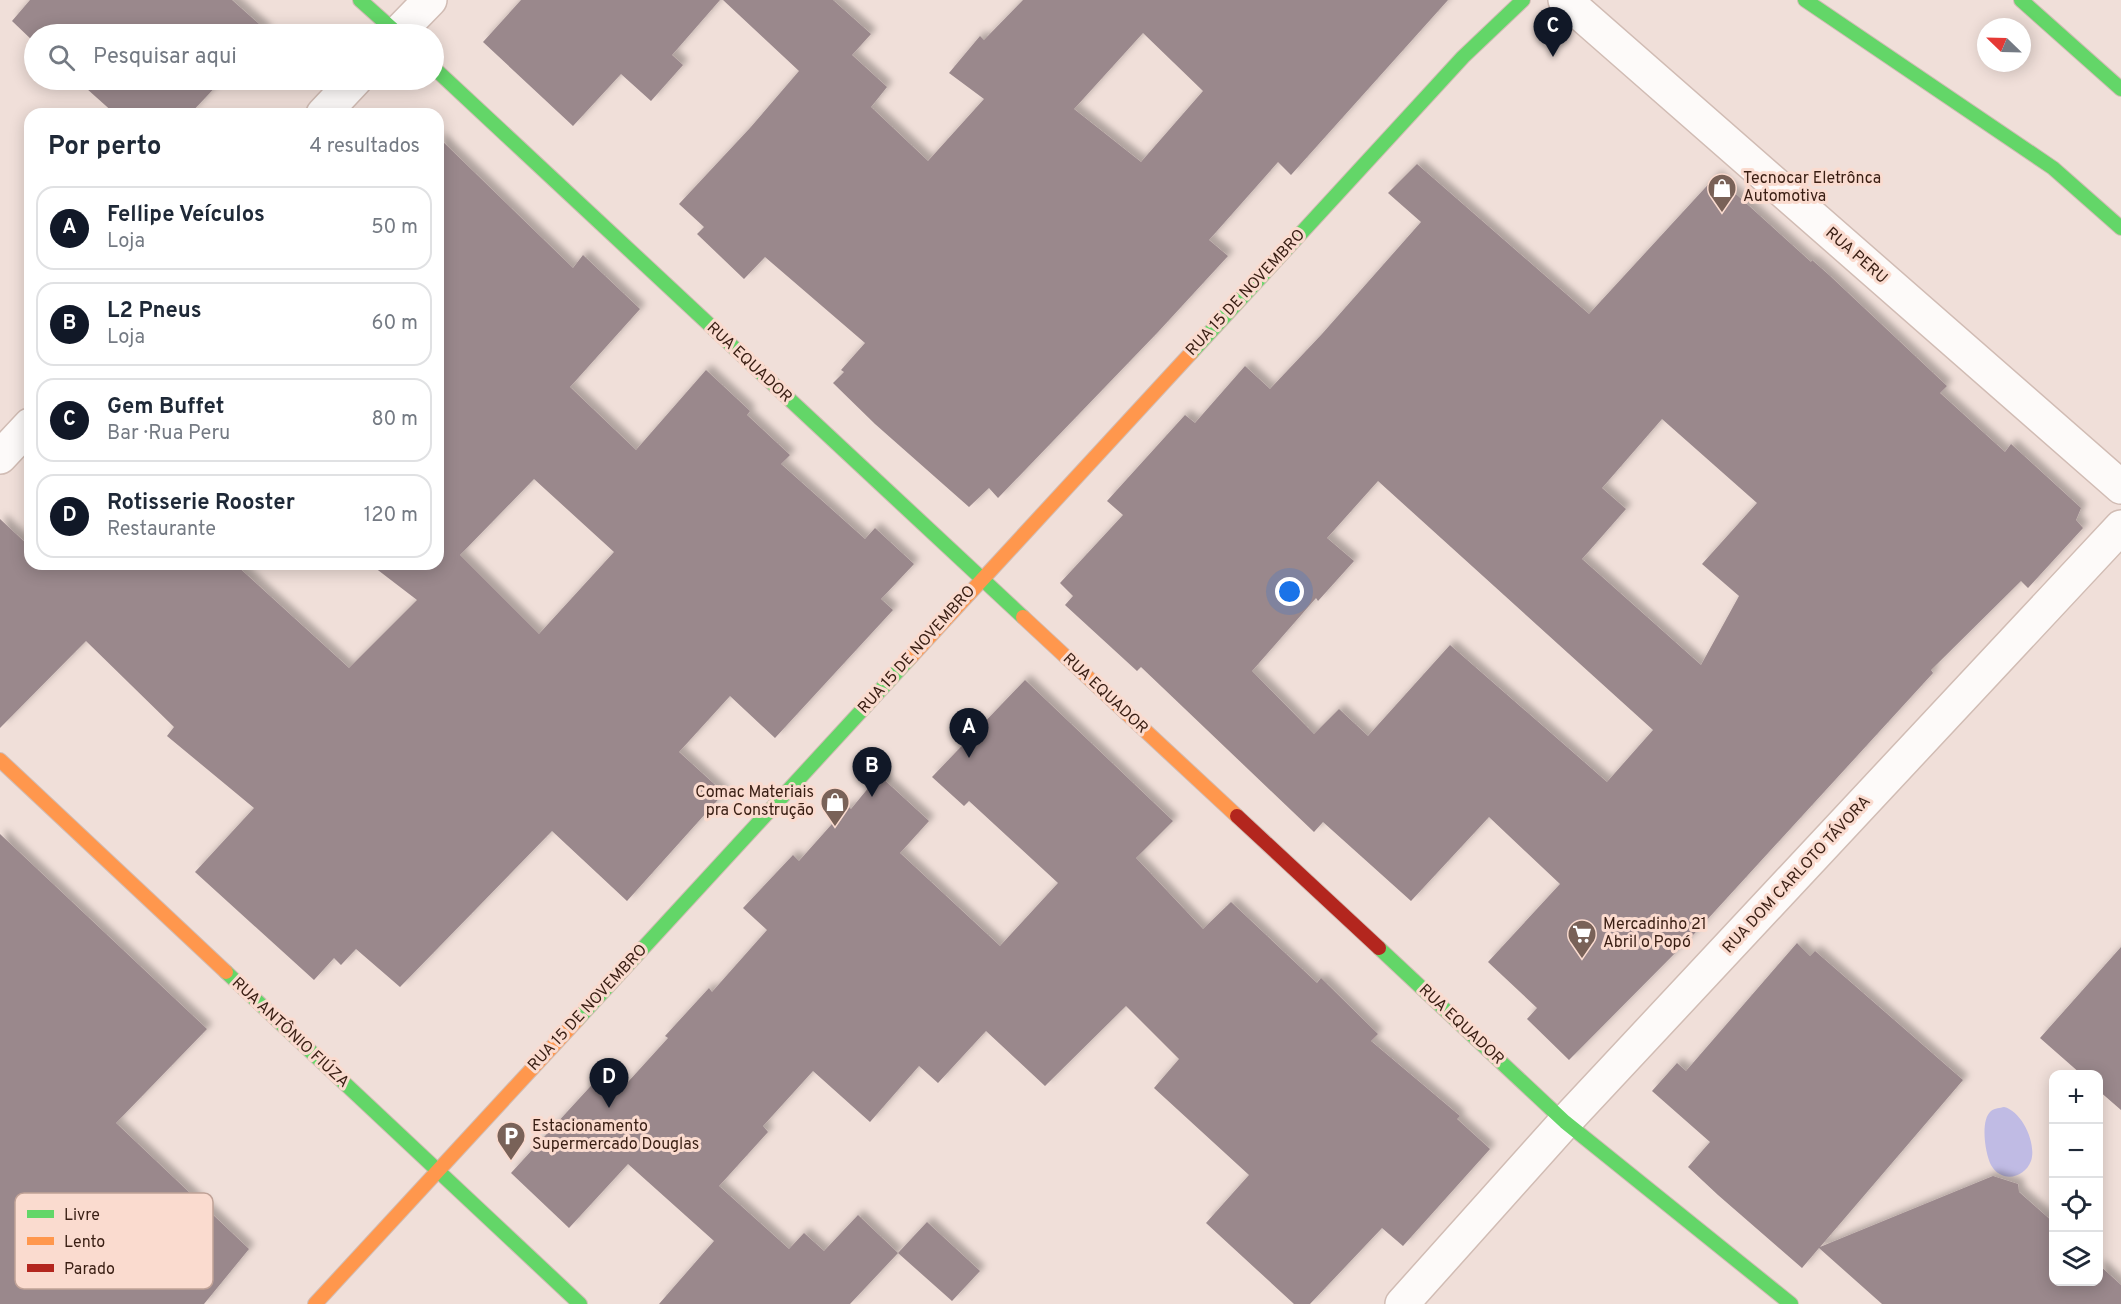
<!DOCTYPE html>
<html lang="pt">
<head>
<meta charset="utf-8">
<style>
	:root { --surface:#fff; --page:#f6f6f7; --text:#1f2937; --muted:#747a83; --line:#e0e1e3; --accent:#111827 }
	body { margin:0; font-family:Overpass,sans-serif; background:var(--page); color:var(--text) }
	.controls { position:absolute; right:18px; bottom:18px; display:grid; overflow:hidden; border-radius:12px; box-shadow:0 3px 15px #0003 }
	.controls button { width:54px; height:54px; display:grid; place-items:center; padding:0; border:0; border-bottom:2px solid var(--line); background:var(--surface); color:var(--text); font:30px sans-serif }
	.compass { position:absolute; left:1977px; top:18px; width:54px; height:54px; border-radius:50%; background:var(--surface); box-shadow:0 3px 15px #0003; rotate:293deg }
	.you { position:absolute; left:1290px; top:592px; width:21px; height:21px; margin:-15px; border:4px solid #fff; border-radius:50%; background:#1a73e8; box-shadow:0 0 0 9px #1a73e833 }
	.badge { display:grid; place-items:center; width:39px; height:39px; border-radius:50%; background:var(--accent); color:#fff; font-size:20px; font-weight:700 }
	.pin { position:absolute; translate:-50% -50px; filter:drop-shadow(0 2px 3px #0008) }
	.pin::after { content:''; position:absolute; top:32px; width:21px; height:18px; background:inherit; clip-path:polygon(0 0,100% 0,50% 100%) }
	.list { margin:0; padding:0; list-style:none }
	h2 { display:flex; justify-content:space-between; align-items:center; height:78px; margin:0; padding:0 24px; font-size:26px }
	h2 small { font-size:20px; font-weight:400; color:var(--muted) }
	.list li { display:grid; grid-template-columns:39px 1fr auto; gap:18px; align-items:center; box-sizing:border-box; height:84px; margin:0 12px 12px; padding:0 12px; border:2px solid var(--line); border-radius:18px }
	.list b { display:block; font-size:22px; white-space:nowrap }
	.list p { margin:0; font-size:20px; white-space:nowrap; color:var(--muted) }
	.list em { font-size:20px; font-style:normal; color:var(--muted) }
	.icon { flex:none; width:33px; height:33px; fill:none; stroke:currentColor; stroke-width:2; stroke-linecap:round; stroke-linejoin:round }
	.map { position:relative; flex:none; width:2121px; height:1304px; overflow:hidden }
	.search { position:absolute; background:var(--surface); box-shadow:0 3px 15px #0003; left:24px; top:24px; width:420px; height:66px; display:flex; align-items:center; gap:15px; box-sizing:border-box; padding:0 21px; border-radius:33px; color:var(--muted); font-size:22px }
	.panel { position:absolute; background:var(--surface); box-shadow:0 3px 15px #0003; left:24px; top:108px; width:420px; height:462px; border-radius:18px }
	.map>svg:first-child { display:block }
	.water { fill:#c0bbe4 }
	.building { fill:#9a888c; fill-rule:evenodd; filter:url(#shadow) }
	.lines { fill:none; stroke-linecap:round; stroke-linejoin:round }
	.street-casing { stroke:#d1bcb4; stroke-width:36 }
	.fast-casing { stroke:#d1bcb4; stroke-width:16 }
	.slow-casing { stroke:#d1bcb4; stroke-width:16 }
	.jam-casing { stroke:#d1bcb4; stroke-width:16 }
	.street { stroke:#fdfaf9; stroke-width:33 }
	.fast { stroke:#63d668; stroke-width:14 }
	.slow { stroke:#ff974d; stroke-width:14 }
	.jam { stroke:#b3261e; stroke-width:14 }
	.labels { text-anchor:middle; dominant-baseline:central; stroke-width:6; stroke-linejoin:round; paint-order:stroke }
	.poi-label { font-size:16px; fill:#391e13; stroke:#fadbcf; text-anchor:start }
	.street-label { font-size:16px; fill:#391e13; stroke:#fadbcf }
	.key { fill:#fadbcf; stroke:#c0a297; stroke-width:1.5 }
	.key-label { font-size:16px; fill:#391e13 }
</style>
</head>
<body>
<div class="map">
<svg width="2121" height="1304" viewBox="0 0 2121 1304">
	<defs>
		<filter id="shadow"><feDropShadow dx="5.5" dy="-5.5" stdDeviation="3" flood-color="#0004"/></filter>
	</defs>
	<rect width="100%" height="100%" fill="#f0dfd9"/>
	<path class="water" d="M2004 1107C2022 1111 2037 1144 2031 1161 2024 1179 2001 1183 1991 1165 1985 1153 1980 1120 1991 1111 1995 1108 2000 1108 2004 1107Z"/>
	<g class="building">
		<path d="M30 0H232L267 31 263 34H34V42L12 21Z"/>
		<path d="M521 0H720L672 55 683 65 651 101 621 74 573 126 483 42Z"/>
		<path d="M723 0H833L871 34 852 55 887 87 871 107 928 161 984 99 949 73 980 36 984 40 1023 0H1448L1291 175 1278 162 1209 240 1228 256 1158 332 998 498 989 488 969 507 875 424 833 383 844 372 841 370 865 343 765 257 744 279 697 234 704 227 679 204 750 128 799 71ZM1143 33 1203 91 1141 162 1074 109Z"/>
		<path d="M77 80H222L190 114H115Z"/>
		<path d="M438 137 573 268 583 255 640 309 570 387 636 450 706 370 750 411 747 415 790 455 781 464 865 539 875 528 914 564 881 599 893 610 775 738 730 696 679 752 724 793 627 901 552 831 400 987 356 949 341 965 334 958 314 980 195 872 254 808 167 736 174 727 86 641 0 728V519L30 547V564H235L349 668 417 600 370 564H438ZM534 479 614 552 539 634 460 555Z"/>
		<path d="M1417 164 1589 314 1716 176 1811 262 1812 260 1829 275 1947 386 1940 393 2005 452 2011 444 2081 508 2076 520 2083 528 2028 588 2021 581 1931 670 1933 673 1694 934 1569 1060 1527 1019 1537 1008 1488 962 1560 884 1489 817 1411 901 1323 822 1314 832 1141 667 1137 671 1065 605 1073 596 1060 583 1123 515 1107 501 1185 415 1195 423 1245 366 1270 389 1322 334 1421 222 1388 193ZM1662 419 1757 503 1702 564 1739 596 1701 665 1582 559 1626 509 1602 488ZM1378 481 1653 730 1607 782 1450 645 1368 736 1339 709 1314 734 1252 671 1316 598 1318 601 1354 561 1327 538Z"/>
		<path d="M1025 680 1173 821 1136 858 1203 929 1231 902 1317 983 1321 978 1378 1034 1371 1041 1460 1116 1457 1119 1490 1149 1403 1246 1382 1228 1310 1304H1294L1206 1223 1249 1175 1154 1088 1179 1059 1126 1006 1045 1086 986 1031 938 1083 919 1066 870 1122 813 1071 763 1126 768 1132 719 1186 789 1249 804 1233 824 1251 858 1215 898 1253 850 1304H659L714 1241 628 1164 569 1228 511 1173 600 1076 618 1093 668 1038 665 1036 709 988 712 992 767 930 743 908 793 855 799 861 848 806 851 809 879 775 929 821 900 853 1000 946 1058 883 969 801 964 806 932 777Z"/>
		<path d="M0 834 207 1029 116 1123 249 1249 204 1304H0Z"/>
		<path d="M1797 943 1810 956 1815 951 1963 1080 1820 1247 1993 1176 2018 1184 2019 1192 2054 1223V1281H2098V1264L2121 1285V1304H1882L1819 1248 1802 1268 1718 1195 1688 1167 1710 1142 1652 1091 1677 1063 1686 1071Z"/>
		<path d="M2121 947V1110L2098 1090V1074H2081L2040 1038Z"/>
		<path d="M927 1222 980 1271 952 1301 898 1253Z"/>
	</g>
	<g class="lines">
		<g class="street-casing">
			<g id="street">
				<path d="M1565 0 2121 487"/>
				<path d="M397 34 430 0"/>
				<path d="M323 114 355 80"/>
				<path d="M0 457 30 425"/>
				<path d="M1402 1304 1565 1122 2121 527"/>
			</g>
		</g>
		<g class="fast-casing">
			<g id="fast">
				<path d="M360 0 398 34"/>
				<path d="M1805 0 2053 168 2121 228"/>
				<path d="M2021 0 2121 89"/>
				<path d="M434 68 1023 617"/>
				<path d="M1191 353 1463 57 1523 0"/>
				<path d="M1379 948 1565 1122 1791 1304"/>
				<path d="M226 972 580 1304"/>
				<path d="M577 1020 909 659"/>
			</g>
		</g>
		<g class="slow-casing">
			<g id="slow">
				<path d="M1023 617 1237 816"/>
				<path d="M909 659 1191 353"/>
				<path d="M0 760 226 972"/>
				<path d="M315 1304 577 1020"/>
			</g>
		</g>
		<g class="jam-casing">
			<path id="jam" d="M1237 816 1379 948"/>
		</g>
		<use href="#street" class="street"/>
		<use href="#fast" class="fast"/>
		<use href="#slow" class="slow"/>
		<use href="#jam" class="jam"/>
	</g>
	<defs>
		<g id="shop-pin" transform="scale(1.5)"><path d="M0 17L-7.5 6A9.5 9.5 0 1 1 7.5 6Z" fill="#796258" stroke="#fadbcf"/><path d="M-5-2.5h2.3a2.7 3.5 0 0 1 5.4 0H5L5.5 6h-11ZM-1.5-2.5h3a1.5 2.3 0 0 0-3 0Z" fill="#fff"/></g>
		<g id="supermarket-pin" transform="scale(1.5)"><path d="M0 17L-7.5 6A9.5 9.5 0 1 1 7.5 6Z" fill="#796258" stroke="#fadbcf"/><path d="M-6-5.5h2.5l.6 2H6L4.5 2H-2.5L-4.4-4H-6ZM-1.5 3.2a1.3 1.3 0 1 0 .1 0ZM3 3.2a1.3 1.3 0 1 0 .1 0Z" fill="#fff"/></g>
		<g id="parking-pin" transform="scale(1.5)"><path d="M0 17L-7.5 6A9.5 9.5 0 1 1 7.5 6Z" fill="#796258" stroke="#fadbcf"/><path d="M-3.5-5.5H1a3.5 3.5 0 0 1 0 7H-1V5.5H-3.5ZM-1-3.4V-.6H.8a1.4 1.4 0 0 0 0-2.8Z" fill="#fff"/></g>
	</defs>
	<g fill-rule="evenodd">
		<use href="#shop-pin" x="1722" y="188"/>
		<use href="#shop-pin" x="835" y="802"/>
		<use href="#supermarket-pin" x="1582" y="934"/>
		<use href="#parking-pin" x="511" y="1136"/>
	</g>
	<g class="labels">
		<g class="poi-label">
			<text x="1743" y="179">Tecnocar Eletrônca<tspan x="1743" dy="18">Automotiva</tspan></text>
			<text x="814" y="793" text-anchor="end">Comac Materiais<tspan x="814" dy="18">pra Construção</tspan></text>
			<text x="1603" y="925">Mercadinho 21<tspan x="1603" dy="18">Abril o Popó</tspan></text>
			<text x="532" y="1127">Estacionamento<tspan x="532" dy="18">Supermercado Douglas</tspan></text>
		</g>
		<g class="street-label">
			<text transform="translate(1856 256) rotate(41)">RUA PERU</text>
			<text transform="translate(1246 293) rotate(-47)">RUA 15 DE NOVEMBRO</text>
			<text transform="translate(749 363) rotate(43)">RUA EQUADOR</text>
			<text transform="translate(917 650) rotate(-48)">RUA 15 DE NOVEMBRO</text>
			<text transform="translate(1105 694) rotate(43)">RUA EQUADOR</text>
			<text transform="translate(1797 875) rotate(-47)">RUA DOM CARLOTO TÁVORA</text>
			<text transform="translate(588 1008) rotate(-47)">RUA 15 DE NOVEMBRO</text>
			<text transform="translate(1461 1025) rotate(43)">RUA EQUADOR</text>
			<text transform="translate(290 1033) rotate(43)">RUA ANTÔNIO FIÚZA</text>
		</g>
	</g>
	<rect x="15" y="1193" width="198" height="96" rx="9" class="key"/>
	<rect x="27" y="1210" width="27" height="8" fill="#63d668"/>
	<rect x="27" y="1237" width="27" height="8" fill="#ff974d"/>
	<rect x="27" y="1264" width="27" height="8" fill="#b3261e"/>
	<g class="key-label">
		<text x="64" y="1220">Livre</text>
		<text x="64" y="1247">Lento</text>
		<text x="64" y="1274">Parado</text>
	</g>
</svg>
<div class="controls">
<button>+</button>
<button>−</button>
<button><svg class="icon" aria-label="locate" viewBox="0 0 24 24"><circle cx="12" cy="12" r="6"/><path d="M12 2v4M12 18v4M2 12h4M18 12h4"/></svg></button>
<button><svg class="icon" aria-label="layers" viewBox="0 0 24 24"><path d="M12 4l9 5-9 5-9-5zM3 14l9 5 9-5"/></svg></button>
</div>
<svg class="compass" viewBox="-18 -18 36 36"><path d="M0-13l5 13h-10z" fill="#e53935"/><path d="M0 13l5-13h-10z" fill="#747a83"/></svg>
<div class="you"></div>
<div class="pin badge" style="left:969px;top:758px">A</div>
<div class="pin badge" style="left:872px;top:797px">B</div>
<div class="pin badge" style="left:1553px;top:57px">C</div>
<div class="pin badge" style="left:609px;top:1108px">D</div>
<div class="search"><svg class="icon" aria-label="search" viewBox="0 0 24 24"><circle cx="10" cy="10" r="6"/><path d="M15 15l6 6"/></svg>Pesquisar aqui</div>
<section class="panel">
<h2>Por perto<small>4 resultados</small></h2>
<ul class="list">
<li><span class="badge">A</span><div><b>Fellipe Veículos</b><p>Loja</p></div><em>50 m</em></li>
<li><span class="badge">B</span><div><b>L2 Pneus</b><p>Loja</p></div><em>60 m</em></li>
<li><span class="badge">C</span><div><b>Gem Buffet</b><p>Bar · Rua Peru</p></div><em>80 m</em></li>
<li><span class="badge">D</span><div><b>Rotisserie Rooster</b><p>Restaurante</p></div><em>120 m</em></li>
</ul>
</section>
</div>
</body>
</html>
